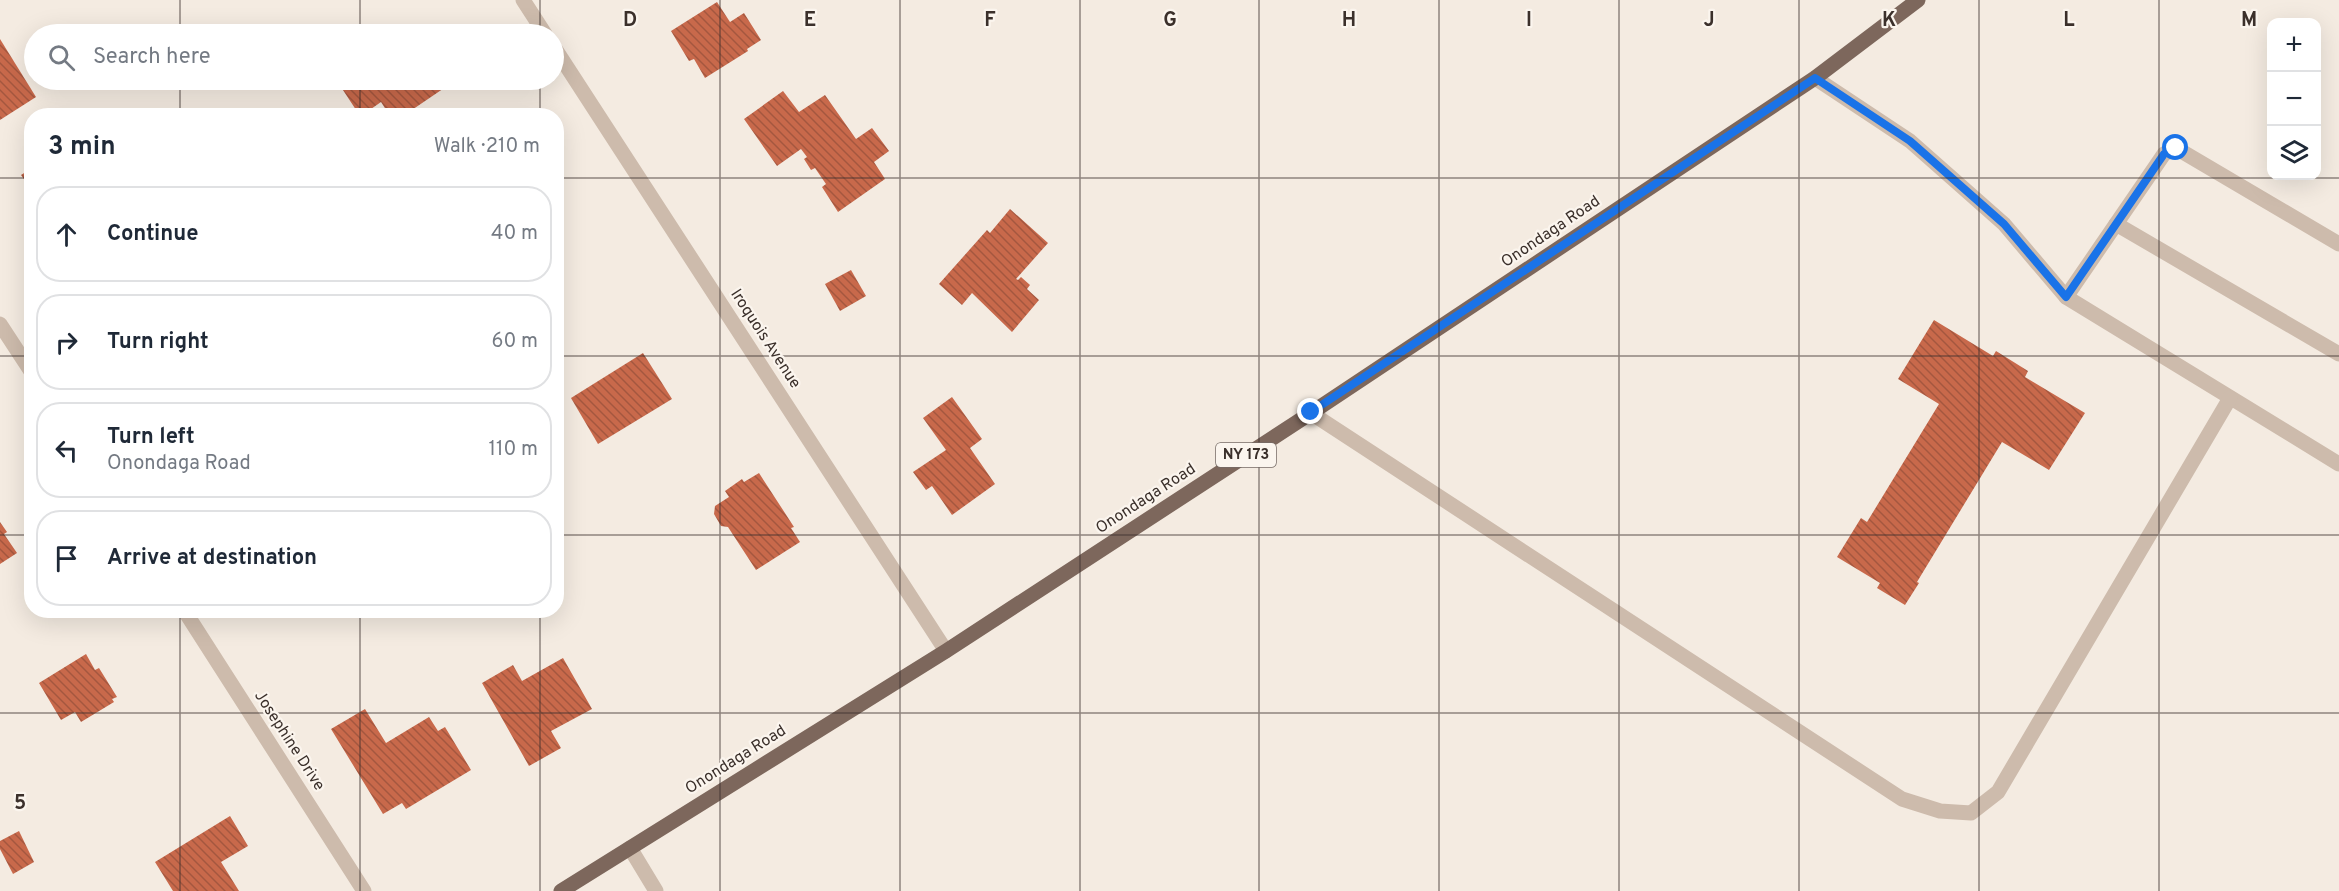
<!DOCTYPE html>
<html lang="en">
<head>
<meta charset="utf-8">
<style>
	:root { --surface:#fff; --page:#f6f6f7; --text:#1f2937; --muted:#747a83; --line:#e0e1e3 }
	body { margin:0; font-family:Overpass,sans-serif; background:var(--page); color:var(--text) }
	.controls { position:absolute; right:18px; top:18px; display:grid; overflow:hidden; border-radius:12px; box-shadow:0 6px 24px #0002 }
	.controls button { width:54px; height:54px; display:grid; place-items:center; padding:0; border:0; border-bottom:2px solid var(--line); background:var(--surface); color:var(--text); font:30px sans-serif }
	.stop { position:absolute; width:18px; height:18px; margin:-14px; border:4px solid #1a73e8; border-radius:50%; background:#fff }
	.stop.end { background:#1a73e8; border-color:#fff; box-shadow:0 2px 6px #0008 }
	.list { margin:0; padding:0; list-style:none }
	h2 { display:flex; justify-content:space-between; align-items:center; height:78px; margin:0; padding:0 24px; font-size:26px }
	h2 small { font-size:20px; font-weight:400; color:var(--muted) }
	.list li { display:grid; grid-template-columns:39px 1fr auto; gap:18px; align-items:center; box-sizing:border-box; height:96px; margin:0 12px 12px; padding:0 12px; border:2px solid var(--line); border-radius:24px }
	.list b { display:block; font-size:22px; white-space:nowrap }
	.list p { margin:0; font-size:20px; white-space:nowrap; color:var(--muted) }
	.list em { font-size:20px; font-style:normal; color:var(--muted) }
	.icon { flex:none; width:33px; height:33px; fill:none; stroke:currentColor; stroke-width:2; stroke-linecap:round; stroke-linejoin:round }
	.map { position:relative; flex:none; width:2339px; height:891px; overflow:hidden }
	.search { position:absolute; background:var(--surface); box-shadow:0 6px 24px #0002; left:24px; top:24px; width:540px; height:66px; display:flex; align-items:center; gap:15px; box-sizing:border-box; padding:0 21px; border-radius:33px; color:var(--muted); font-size:22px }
	.panel { position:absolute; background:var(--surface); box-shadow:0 6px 24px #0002; left:24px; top:108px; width:540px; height:510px; border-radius:24px }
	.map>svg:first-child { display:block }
	.building { fill:url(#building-back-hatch) }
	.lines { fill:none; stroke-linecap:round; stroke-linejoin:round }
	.service { stroke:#cdbbac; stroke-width:15 }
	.minor { stroke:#cdbbac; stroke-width:15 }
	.primary { stroke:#7d675c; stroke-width:15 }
	.route { stroke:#1a73e8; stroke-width:8 }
	.grid { fill:none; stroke:#3b302b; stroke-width:1.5; stroke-opacity:0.55 }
	.labels { text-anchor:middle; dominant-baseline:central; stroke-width:4.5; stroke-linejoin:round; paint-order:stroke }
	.shield { fill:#fbf5ee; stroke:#756b66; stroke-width:1.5 }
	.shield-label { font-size:15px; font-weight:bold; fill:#3b302b }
	.street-label { font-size:16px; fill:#3b302b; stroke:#fbf5ee }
	.grid-label { font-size:20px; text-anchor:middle; font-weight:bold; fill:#3b302b; stroke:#fbf5ee; stroke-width:4.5; stroke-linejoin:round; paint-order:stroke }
</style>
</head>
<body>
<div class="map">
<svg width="2339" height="891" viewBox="0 0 2339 891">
	<defs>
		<pattern id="building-back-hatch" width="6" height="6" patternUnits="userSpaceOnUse" patternTransform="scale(1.5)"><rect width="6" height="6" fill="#c8694b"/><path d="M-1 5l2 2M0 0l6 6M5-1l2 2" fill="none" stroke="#a4573f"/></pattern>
	</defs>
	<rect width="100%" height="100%" fill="#f4ebe1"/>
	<g class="building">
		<path d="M717 2 730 22 744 13 761 40 747 49 748 51 705 78 694 59 689 61 671 31Z"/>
		<path d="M0 39 36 97 0 120Z"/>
		<path d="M353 80H456L403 116H390L381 102 371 109 375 114 372 116H360L341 87Z"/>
		<path d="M783 91 799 112 825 95 856 139 872 128 889 151 874 162 885 179 838 212 822 187 826 184 815 168 811 170 804 159 807 157 801 149 777 166 744 119Z"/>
		<path d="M32 168V204L25 193 31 189 21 175Z"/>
		<path d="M1010 209 1048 243 1016 279 1018 280 1021 277 1030 285 1027 289 1039 300 1012 332 972 293 962 305 939 284 987 230 990 233Z"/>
		<path d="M851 270 866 296 840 311 825 284Z"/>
		<path d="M1934 320 1993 356 1996 351 2028 371 2025 377 2085 413 2049 470 2002 442 1917 582 1919 583 1905 605 1877 588 1880 583 1837 557 1861 518 1867 522 1939 404 1898 379Z"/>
		<path d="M643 353 672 399 598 444 571 398Z"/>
		<path d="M952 397 982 439 970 448 995 484 952 515 932 486 926 490 913 472 946 450 923 418Z"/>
		<path d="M759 473 794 527 791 528 800 542 756 570 728 527 721 526 714 514 715 506 729 497 725 491 742 479 744 482Z"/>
		<path d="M0 522 7 532 4 534 17 553 0 564Z"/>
		<path d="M86 654 95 670 99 668 117 697 112 699 114 702 81 722 75 712 61 720 39 683Z"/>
		<path d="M563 658 592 709 551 731 561 748 529 766 482 683 513 665 522 681Z"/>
		<path d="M365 709 386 743 429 717 438 731 445 727 471 770 406 809 402 803 383 814 331 729Z"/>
		<path d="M230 816 248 846 221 862 239 891H173L155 862Z"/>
		<path d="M19 831 34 862 13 874 0 849V841Z"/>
	</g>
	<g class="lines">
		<g class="service">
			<path d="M1815 78 1910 141 2004 224 2066 297 2339 464"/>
			<path d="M2116 224 2339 354"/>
			<path d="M2066 297 2164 154 2176 148 2339 244"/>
			<path d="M1311 413 1902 799 1940 811 1971 813 1998 792 2230 398"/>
			<path d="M630 848 656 891"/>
		</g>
		<g class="minor">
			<path d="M523 0 545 34"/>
			<path d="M554 47 946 651"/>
			<path d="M0 324 32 373"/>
			<path d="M184 610 364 891"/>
		</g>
		<path class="primary" d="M561 891 946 651 1311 413 1815 78 1918 0"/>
	</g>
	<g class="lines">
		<path class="route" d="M1311 412 1815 78 1910 141 2004 224 2066 297 2164 154 2176 148"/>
	</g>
	<path class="grid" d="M180 0V34M360 0V34M540 0V34M720 0V891M900 0V891M1080 0V891M1259 0V891M1439 0V891M1619 0V891M1799 0V891M1979 0V891M2159 0V891M180 80V116M360 80V116M540 80V116M0 178H32M556 178H2339M0 356H32M556 356H2339M0 535H32M556 535H2339M180 610V891M360 610V891M540 610V891M0 713H2339"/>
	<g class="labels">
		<rect class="shield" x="1216" y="443" width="60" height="24" rx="4.5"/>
		<g class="shield-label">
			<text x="1246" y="455">NY 173</text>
		</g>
		<g class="street-label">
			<text transform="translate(1551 232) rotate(-34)">Onondaga Road</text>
			<text transform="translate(765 339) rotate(57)">Iroquois Avenue</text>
			<text transform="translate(1146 499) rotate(-33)">Onondaga Road</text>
			<text transform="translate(289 741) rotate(57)">Josephine Drive</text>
			<text transform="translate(736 760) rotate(-32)">Onondaga Road</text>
		</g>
	</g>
	<g class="grid-label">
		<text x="630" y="26">D</text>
		<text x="810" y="26">E</text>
		<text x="990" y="26">F</text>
		<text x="1170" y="26">G</text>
		<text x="1349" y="26">H</text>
		<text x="1529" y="26">I</text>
		<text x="1709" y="26">J</text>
		<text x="1889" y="26">K</text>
		<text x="2069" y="26">L</text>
		<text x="2249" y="26">M</text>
		<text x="20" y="809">5</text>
	</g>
</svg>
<div class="controls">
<button>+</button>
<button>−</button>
<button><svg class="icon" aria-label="layers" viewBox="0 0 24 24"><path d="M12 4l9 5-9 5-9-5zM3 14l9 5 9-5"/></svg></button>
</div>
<div class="stop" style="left:2176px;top:148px"></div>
<div class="stop end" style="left:1311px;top:412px"></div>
<div class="search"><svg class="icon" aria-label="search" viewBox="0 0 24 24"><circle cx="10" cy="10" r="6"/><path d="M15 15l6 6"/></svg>Search here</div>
<section class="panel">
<h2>3 min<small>Walk · 210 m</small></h2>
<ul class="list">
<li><svg class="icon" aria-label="ahead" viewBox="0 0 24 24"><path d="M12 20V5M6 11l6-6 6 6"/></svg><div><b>Continue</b></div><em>40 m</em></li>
<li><svg class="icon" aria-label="right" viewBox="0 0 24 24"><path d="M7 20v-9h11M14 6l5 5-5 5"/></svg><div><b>Turn right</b></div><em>60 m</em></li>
<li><svg class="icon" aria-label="left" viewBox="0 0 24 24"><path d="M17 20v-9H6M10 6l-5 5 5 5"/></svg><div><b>Turn left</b><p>Onondaga Road</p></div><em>110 m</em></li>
<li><svg class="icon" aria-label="arrive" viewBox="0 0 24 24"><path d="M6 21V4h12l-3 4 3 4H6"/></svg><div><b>Arrive at destination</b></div></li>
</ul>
</section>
</div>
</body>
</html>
